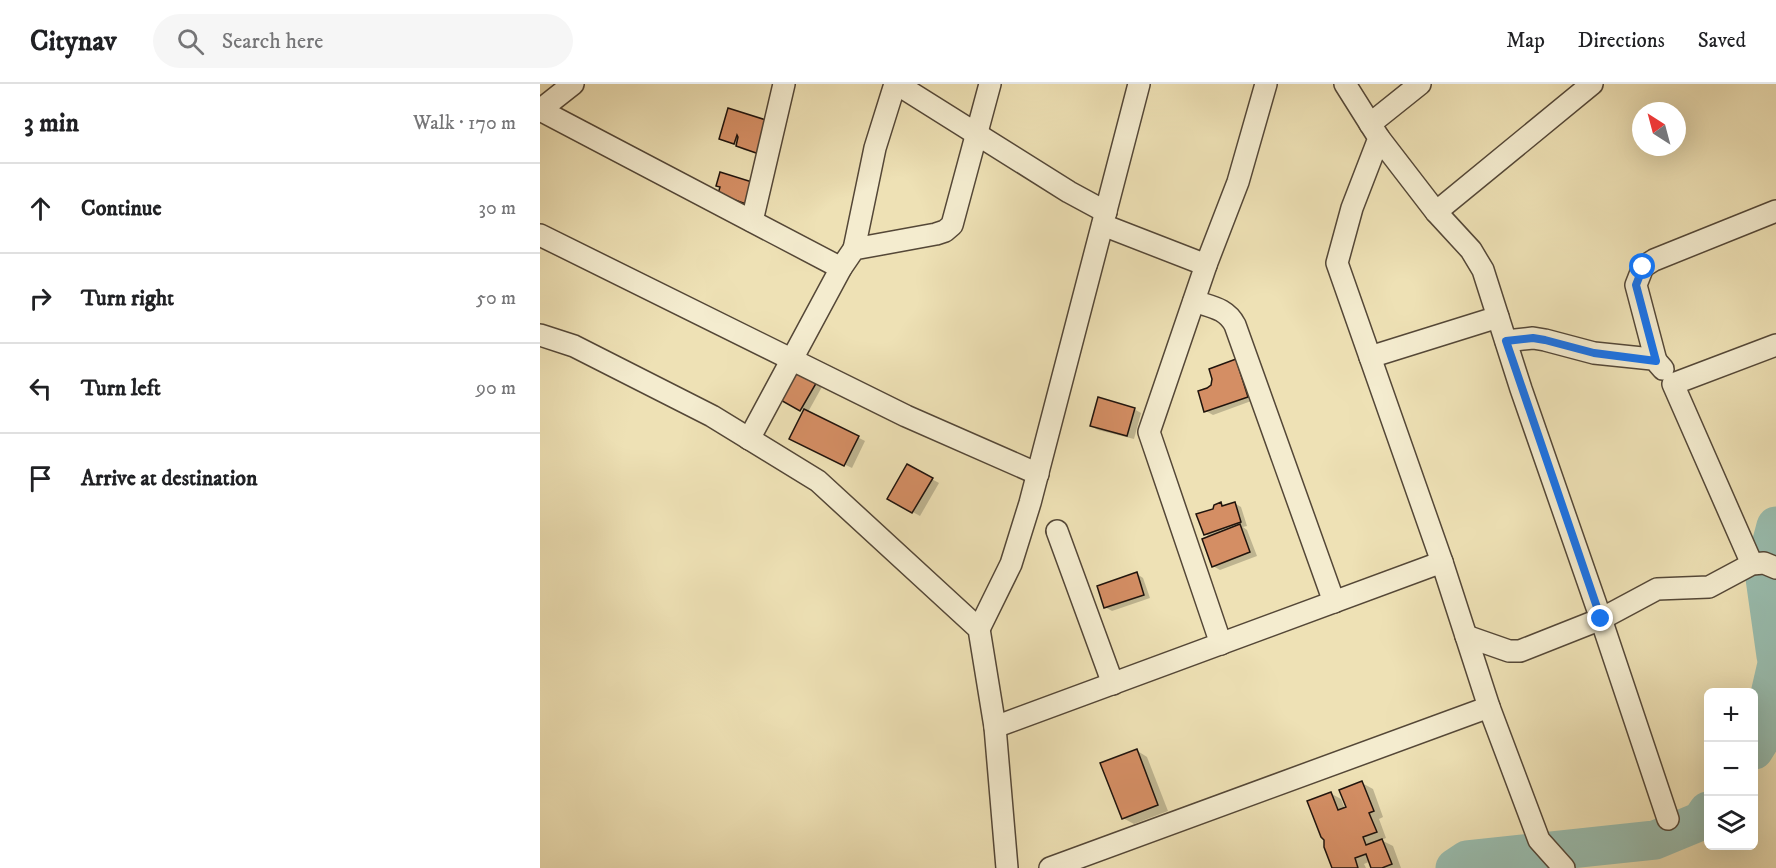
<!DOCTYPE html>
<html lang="en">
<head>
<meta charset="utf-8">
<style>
	:root { --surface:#fff; --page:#f6f6f6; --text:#202124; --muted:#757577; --line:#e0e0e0 }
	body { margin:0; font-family:"IM FELL DW Pica",serif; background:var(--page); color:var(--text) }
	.controls { position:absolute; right:18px; bottom:18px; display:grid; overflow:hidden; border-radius:9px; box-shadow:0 6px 24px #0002 }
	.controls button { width:54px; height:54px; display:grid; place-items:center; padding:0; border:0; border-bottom:2px solid var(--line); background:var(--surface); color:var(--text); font:30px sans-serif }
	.compass { position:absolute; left:1092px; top:18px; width:54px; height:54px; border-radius:50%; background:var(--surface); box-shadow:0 6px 24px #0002; rotate:324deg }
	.stop { position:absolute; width:18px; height:18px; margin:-14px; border:4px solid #1a73e8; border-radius:50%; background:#fff }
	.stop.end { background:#1a73e8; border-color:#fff; box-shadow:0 2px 6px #0008 }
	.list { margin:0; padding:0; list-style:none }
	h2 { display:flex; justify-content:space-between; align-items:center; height:78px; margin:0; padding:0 24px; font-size:26px }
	h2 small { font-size:20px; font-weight:400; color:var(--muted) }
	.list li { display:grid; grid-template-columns:39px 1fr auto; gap:18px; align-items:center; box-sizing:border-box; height:90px; padding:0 24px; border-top:2px solid var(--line) }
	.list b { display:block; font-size:22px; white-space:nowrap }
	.list em { font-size:20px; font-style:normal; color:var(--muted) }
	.icon { flex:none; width:33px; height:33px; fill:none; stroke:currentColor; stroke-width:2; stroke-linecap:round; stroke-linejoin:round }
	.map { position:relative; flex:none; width:1236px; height:784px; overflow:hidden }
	header { display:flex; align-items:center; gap:36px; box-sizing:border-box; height:84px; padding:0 30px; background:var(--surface); border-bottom:2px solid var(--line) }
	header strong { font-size:28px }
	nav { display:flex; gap:33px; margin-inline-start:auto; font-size:21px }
	.search { width:420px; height:54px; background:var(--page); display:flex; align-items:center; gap:15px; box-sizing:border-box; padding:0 21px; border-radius:33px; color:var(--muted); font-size:22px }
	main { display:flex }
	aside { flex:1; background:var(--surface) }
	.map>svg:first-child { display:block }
	.shadow { fill:#0003 }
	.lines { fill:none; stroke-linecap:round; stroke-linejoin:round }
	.river { stroke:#99bdaf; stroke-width:39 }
	.building { fill:#d48e64; stroke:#20140d; stroke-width:1.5 }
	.minor-casing { stroke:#544737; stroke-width:24 }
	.minor { stroke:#f4eccf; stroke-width:21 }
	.route { stroke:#1a73e8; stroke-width:8 }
</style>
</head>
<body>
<header>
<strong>Citynav</strong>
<div class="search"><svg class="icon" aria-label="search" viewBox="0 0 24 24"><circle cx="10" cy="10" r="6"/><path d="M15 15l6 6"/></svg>Search here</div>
<nav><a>Map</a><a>Directions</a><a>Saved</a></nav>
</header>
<main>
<aside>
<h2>3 min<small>Walk · 170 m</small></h2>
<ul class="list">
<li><svg class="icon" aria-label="ahead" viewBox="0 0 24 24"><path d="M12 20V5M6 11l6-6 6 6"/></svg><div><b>Continue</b></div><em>30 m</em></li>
<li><svg class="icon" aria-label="right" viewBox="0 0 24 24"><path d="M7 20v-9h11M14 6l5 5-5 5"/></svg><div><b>Turn right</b></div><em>50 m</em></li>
<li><svg class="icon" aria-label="left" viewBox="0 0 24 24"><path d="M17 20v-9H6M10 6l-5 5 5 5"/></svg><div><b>Turn left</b></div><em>90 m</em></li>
<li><svg class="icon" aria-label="arrive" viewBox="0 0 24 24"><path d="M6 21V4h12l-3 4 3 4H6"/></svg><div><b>Arrive at destination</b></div></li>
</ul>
</aside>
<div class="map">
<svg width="1236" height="784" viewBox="0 0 1236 784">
	<rect width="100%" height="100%" fill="#eee1b5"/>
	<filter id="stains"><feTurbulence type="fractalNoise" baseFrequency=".00333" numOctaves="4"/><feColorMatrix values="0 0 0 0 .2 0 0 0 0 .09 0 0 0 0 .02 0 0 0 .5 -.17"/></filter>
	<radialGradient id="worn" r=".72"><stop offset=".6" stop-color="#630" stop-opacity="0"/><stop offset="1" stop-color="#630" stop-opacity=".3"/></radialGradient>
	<g class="shadow">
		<path d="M225 37 226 72 204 66 181 54Z"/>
		<path d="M696 277 702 281 714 316 673 331 666 327 672 302Z"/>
		<path d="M255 285 283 301 268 328 325 357 312 384 258 358 265 327 239 313Z"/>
		<path d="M594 325 601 329 594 355 558 346 551 342Z"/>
		<path d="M368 382 399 399 380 432 349 415Z"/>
		<path d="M694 419 701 423 707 442 703 443 707 446 717 472 680 486 673 482 670 453 665 450 675 426 681 420 685 422Z"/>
		<path d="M597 490 603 494 610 514 572 527 565 523Z"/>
		<path d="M596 666 607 673 628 727 594 740 583 734Z"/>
		<path d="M822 699 833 705 843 733 839 735 846 754 841 756 853 762 861 784H833L831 777 824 780 826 784H793L790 709 801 715 805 725Z"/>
	</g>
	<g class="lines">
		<g class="river">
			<path d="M1236 442 1224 487 1236 572"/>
			<path d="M1214 666 1219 658 1236 584"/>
			<path d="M915 784 927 776 1115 756 1161 737 1168 727"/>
		</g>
	</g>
	<g class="building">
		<path d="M188 24 226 36 220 56 223 57 219 70 196 62 198 53 197 51 194 60 179 55Z"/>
		<path d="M180 88 212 98 206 120 178 110 180 103 176 102Z"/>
		<path d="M696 275 708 313 664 328 658 307 667 304 671 301 672 295 669 285Z"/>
		<path d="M254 283 278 296 260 327 237 314Z"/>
		<path d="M558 313 595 324 587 352 550 342Z"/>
		<path d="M264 325 319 352 304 382 249 355Z"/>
		<path d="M367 380 393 394 372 429 347 415Z"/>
		<path d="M681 418 682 422 695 418 701 438 664 451 656 430 673 425 674 421Z"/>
		<path d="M700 440 710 468 672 483 662 455Z"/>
		<path d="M597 488 604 511 564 524 557 502Z"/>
		<path d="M597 665 618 721 582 735 560 679Z"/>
		<path d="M822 697 834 727 829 729 837 748 823 753 826 761 842 755 852 780 842 784H831L826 770 815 774 818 784H792L784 763V756L781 753 767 717 791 708 798 726 806 723 799 706Z"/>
	</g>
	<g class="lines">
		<g class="minor-casing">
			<g id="minor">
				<path d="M357 0 529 108 566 128"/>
				<path d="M805 0 839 54 812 124 797 179 902 478 949 623 999 756 1024 784"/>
				<path d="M0 26 301 184"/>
				<path d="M0 26 33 0"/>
				<path d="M830 40 880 0"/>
				<path d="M839 54 896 128 931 166 943 186 981 305 1061 535 1128 735"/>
				<path d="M896 128 1052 0"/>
				<path d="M212 137 244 0"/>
				<path d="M563 141 666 181 698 98 726 0"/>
				<path d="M0 151 366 332 498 390"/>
				<path d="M314 165 335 64 355 0"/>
				<path d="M666 181 609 348 681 560"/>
				<path d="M654 217C671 223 686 224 695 241L794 518"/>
				<path d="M0 251 34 262 172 332 278 397 439 545 455 643 467 784"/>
				<path d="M966 257 993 254 1005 256 1054 269 1112 275 1116 277 1123 285"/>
				<path d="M830 273 958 233"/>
				<path d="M1116 277 1096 201 1103 183 1114 176 1236 127"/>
				<path d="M209 355 301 184 314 165 396 150 405 147 412 141 450 0"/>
				<path d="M517 447 573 600"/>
				<path d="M1212 480 1133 300 1236 261"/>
				<path d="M439 545 471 480 490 419 599 0"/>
				<path d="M926 552 969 567H980L1061 535 1117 505 1169 503 1212 480 1224 479 1236 484"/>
				<path d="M455 643 902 478"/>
				<path d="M510 784 949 623"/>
			</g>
		</g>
		<use href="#minor" class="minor"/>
	</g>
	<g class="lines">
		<path class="route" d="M1061 535 966 257 993 254 1005 256 1054 269 1116 277 1096 201 1103 183"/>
	</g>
	<rect width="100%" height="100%" filter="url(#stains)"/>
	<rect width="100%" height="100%" fill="url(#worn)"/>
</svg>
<div class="controls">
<button>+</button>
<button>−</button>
<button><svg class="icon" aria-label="layers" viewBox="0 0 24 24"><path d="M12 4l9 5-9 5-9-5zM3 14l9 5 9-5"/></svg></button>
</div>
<svg class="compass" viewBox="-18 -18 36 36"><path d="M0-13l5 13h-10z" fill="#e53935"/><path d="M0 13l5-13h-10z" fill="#757577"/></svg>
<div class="stop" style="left:1103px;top:183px"></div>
<div class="stop end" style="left:1061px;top:535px"></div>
</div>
</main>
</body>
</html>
